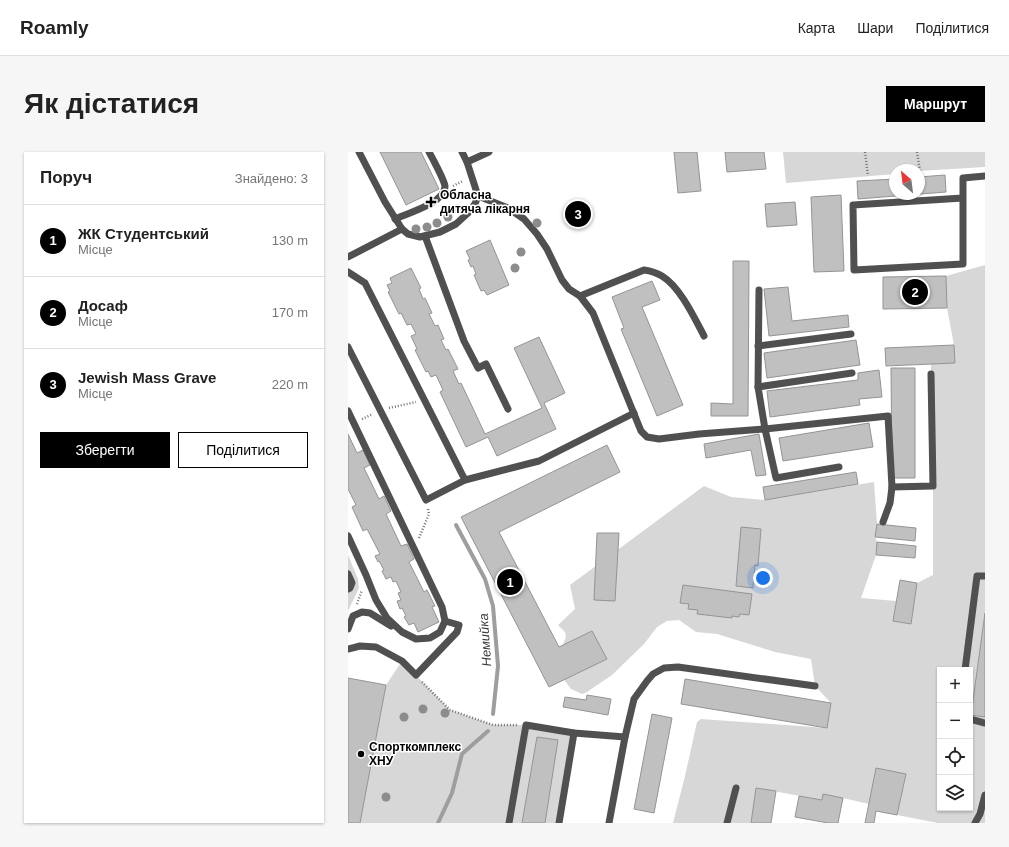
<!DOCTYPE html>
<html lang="uk">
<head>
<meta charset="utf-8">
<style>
	:root { --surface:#fff; --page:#f6f6f6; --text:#222; --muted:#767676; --line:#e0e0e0; --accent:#000 }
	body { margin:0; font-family:Arial,sans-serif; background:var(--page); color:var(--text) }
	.controls { position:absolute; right:12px; bottom:12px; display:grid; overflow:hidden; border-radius:0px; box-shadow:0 1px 3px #0004 }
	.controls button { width:36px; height:36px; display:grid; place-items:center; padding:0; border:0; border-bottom:1px solid var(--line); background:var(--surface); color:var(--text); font:20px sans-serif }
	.compass { position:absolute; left:541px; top:12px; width:36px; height:36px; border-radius:50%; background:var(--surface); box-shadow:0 1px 3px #0004; rotate:332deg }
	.you { position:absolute; left:415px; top:426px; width:14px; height:14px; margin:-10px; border:3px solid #fff; border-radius:50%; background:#1a73e8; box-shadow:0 0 0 6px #1a73e833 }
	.badge { display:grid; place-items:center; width:26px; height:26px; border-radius:50%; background:var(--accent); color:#fff; font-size:13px; font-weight:700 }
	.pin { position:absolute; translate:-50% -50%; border:2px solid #fff; box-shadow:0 1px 4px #0006 }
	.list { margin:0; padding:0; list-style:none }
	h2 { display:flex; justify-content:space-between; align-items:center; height:52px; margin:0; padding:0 16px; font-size:17px }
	h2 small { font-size:13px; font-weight:400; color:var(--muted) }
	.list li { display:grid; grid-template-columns:26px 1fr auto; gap:12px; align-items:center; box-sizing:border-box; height:72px; padding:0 16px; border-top:1px solid var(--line) }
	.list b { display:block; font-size:15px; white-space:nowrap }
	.list p { margin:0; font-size:13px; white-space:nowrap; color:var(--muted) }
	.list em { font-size:13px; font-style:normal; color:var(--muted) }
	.actions { display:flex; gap:8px; padding:12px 16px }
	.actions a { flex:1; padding:9px 0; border:1px solid var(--accent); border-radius:0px; text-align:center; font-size:14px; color:var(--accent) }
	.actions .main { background:var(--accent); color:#fff }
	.icon { flex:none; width:22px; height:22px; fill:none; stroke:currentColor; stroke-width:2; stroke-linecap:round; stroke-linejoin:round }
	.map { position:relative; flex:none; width:637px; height:671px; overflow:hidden; border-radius:0px }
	header { display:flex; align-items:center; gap:24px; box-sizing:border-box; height:56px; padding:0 20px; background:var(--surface); border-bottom:1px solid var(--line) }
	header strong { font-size:19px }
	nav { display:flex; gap:22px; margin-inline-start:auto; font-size:14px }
	.intro { display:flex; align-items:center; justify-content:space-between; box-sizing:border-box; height:96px; padding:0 24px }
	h1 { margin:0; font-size:28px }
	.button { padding:10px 18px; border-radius:0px; background:var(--accent); color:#fff; font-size:14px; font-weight:700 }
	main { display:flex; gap:24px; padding:0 24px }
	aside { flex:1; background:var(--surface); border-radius:0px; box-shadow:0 1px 3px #0004 }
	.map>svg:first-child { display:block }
	.green { fill:#d7d7d7; fill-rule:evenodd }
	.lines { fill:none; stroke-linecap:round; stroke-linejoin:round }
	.stream { stroke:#9e9e9e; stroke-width:4 }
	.building { fill:#c0c0c0; stroke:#949494 }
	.path { stroke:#727272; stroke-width:2.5; stroke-dasharray:1 2; stroke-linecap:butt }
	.lane { stroke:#505050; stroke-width:7 }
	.tree { fill:#8c8c8c }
	.poi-dot { fill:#000; stroke:#fff; stroke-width:1.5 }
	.labels { text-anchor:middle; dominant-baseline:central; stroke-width:3; stroke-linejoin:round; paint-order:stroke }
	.poi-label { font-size:12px; font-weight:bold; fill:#000; stroke:#fff; text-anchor:start }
	.water-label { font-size:13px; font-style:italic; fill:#3f3f3f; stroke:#fff }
</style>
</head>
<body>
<header>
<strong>Roamly</strong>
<nav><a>Карта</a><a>Шари</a><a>Поділитися</a></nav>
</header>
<div class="intro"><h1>Як дістатися</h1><a class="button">Маршрут</a></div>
<main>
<aside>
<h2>Поруч<small>Знайдено: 3</small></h2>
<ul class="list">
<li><span class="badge">1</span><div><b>ЖК Студентський</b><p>Місце</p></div><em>130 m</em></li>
<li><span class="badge">2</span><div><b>Досаф</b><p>Місце</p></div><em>170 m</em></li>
<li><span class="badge">3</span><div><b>Jewish Mass Grave</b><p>Місце</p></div><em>220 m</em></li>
</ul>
<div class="actions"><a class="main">Зберегти</a><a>Поділитися</a></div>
</aside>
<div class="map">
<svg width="637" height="671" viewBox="0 0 637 671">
	<rect width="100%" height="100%" fill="#fff"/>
	<g class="green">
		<path d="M435 0H637V15L571 19V18H547V22L438 31Z"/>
		<path d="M637 113V461L623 563 637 565V671H590L549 663 558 622 521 652 495 646 475 642 474 648 408 636 403 671H325L337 624 349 570 353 567 479 576 483 551 467 534 463 507 427 500 369 482 348 480 331 468 319 469 309 475 296 492 264 523 239 540 234 542 223 537 208 517 212 500 218 485 217 480 210 473 227 457 222 433 356 334 383 345 417 348 526 330 529 372 527 385 529 390 528 403 513 446 548 449 545 469 563 472 569 431 585 423V334L583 222V212L607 210 606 193 599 156 598 124ZM592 518H622V656H592Z"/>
		<path d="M0 403 10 427 11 436 0 459Z"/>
		<path d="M54 509 102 558 145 573H178L226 581 211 671H12L38 533Z"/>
	</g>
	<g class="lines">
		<g class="stream">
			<path d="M108 373 137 427 145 454 150 514 145 562"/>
			<path d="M90 671 104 641 114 602 140 579"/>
		</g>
	</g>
	<g class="building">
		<path d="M32 0H73L91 37 58 53Z"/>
		<path d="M326 0H349L353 39 330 41Z"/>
		<path d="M377 0H416L418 17 379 20Z"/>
		<path d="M597 23 598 40 510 47 509 29 547 27V42H571V25Z"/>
		<path d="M493 43 496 119 466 120 463 45Z"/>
		<path d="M447 50 449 73 419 75 417 52Z"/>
		<path d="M142 88 161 133 139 143 136 138 133 139 126 123 128 122 125 114 123 115 120 108 122 107 118 99Z"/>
		<path d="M385 109H401L400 264H363V251L385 252Z"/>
		<path d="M63 116 73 136 71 137 75 147 77 146 84 161 81 162 87 174 90 173 96 187 93 188 98 198 100 197 110 217 105 219 111 232 113 231 137 282 194 256 166 196 191 185 217 241 196 251 208 277 149 304 140 285 118 295 92 240 95 238 88 223 83 225 80 219 78 220 67 198 69 197 63 184 68 182 63 172 59 173 53 161 51 162 40 140 42 139 39 133 44 131 42 126Z"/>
		<path d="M598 124 599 156 535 157V125Z"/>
		<path d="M304 129 312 148 294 155 335 253 309 264 273 177 276 176 264 145Z"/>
		<path d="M440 135 444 169 500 163 501 175 421 184 416 137Z"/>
		<path d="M508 188 512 213 419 226 416 201Z"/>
		<path d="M606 193 607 211 538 214 537 196Z"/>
		<path d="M543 216H567V326H544Z"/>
		<path d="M531 218 534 245 511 247 512 253 422 265 419 239 510 228V221Z"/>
		<path d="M521 271 525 295 435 309 431 286Z"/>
		<path d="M0 282 9 301 15 298 22 313 16 316 31 347 36 344 43 359 38 362 53 394 59 392 66 407 61 410 76 440 79 438 87 454 84 455 91 470 70 480 66 471 61 473 56 465 58 464 54 456 52 457 49 449 53 448 50 441 53 440 48 429 45 430 43 425 38 427 34 419 36 418 31 409 30 410 27 404 32 402 19 377 15 379 4 355 8 353 0 337Z"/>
		<path d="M411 282 418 323 408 324 403 298 358 306 356 292Z"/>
		<path d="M259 293 272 320 151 380 211 495 244 479 259 507 201 535 113 365Z"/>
		<path d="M508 320 510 332 417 348 415 335Z"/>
		<path d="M529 372 568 376 567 389 527 385Z"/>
		<path d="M393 375 413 377 410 414 407 413 405 436 388 434Z"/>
		<path d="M249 381H271L267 449 246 448Z"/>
		<path d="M529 390 568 394 567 406 528 403Z"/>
		<path d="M552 428 569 431 563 472 545 469Z"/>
		<path d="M335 433 404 442 401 463 392 462 391 465 384 464V466L349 462 350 458 340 457 341 452 332 451Z"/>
		<path d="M637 461V565L623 563Z"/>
		<path d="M0 526 38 533 12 671H0Z"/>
		<path d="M337 527 483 551 479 576 333 552Z"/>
		<path d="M239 543 263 547 260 563 215 555 217 545 238 548Z"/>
		<path d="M304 562 324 566 306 661 286 657Z"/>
		<path d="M189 585 210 588 197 671H174Z"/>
		<path d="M528 616 558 622 549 663 528 659 526 671H517Z"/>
		<path d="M408 636 428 639 423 671H403Z"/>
		<path d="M475 642 495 646 490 671H480L447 665 451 644 474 648Z"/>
	</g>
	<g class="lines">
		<g class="path">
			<path d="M517 0 520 24"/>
			<path d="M569 0 572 19"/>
			<path d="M105 34 115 29"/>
			<path d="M41 256 68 250"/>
			<path d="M14 267 25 262"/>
			<path d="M71 386 81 362 80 357"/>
			<path d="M9 452 14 438"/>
			<path d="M74 530 102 558 145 573H169"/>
		</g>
		<g class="lane">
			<path d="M11 0 37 50 54 77 60 82 72 85 92 80 108 72 120 61 127 52 130 44 119 10 141 0"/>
			<path d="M114 0 119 10"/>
			<path d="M130 44 160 56 176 67 189 82 199 97 214 128 221 137 232 144 245 161 293 279 299 285 311 287 351 282 417 277 540 264 544 335 542 351 535 370"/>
			<path d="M615 46 505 53 506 118 615 112V26L637 24"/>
			<path d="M47 67C60 61 97 51 97 34 96 28 85 7 81 0"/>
			<path d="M77 84 116 189 130 216 138 212 160 257"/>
			<path d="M0 105 54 77"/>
			<path d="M0 120 17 131 117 328 78 348 0 195"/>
			<path d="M232 144 296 118C303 119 309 121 314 124 332 135 346 165 356 184"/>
			<path d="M410 194 503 182"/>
			<path d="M410 235 411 138"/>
			<path d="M0 259 94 455 97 469 92 480 82 486 68 487 54 480 39 466 28 448 18 423 0 384"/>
			<path d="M491 315 428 326 417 277 410 235 504 221"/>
			<path d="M117 328 191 309 286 261"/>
			<path d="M544 335 585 334 583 222"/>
			<path d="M0 422 4 431 2 436 0 437"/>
			<path d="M0 477 5 464 14 460 22 461 43 474"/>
			<path d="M0 497 12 494 28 495 54 509 68 523 109 480 111 473 97 469"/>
			<path d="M617 518 629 424H637"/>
			<path d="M622 567 637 571"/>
			<path d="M277 585 286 547 299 529 305 522 316 516 330 515 467 534"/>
			<path d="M161 671 178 573 226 581 277 585 261 671"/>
			<path d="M211 671 226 581"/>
			<path d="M379 671 388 636"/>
			<path d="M627 671 632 662 637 643"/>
		</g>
	</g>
	<g class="tree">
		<circle cx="109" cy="57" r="4.5"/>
		<circle cx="100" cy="65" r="4.5"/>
		<circle cx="89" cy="71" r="4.5"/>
		<circle cx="189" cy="71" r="4.5"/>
		<circle cx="79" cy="75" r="4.5"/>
		<circle cx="68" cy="77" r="4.5"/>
		<circle cx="173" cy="100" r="4.5"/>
		<circle cx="167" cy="116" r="4.5"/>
		<circle cx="75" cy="557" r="4.5"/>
		<circle cx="97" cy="561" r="4.5"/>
		<circle cx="56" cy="565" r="4.5"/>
		<circle cx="38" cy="645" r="4.5"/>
	</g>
	<g class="poi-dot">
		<path d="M81 44h4v4h4v4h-4v4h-4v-4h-4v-4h4z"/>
		<circle cx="13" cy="602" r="4"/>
	</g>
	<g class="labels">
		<g class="poi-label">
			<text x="92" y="43">Обласна<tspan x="92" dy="14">дитяча лікарня</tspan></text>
			<text x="21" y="595">Спорткомплекс<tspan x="21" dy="14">ХНУ</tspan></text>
		</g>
		<g class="water-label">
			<text transform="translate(137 488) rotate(-94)">Немийка</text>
		</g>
	</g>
</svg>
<div class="controls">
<button>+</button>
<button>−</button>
<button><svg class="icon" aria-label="locate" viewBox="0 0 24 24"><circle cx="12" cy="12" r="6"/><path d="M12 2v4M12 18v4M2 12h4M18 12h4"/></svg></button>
<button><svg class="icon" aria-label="layers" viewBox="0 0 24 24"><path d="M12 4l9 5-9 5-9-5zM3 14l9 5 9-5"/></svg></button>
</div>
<svg class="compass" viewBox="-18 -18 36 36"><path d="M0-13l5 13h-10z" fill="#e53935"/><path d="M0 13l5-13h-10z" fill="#767676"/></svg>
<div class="you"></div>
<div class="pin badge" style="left:162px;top:430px">1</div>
<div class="pin badge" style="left:567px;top:140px">2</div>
<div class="pin badge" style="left:230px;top:62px">3</div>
</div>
</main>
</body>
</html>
